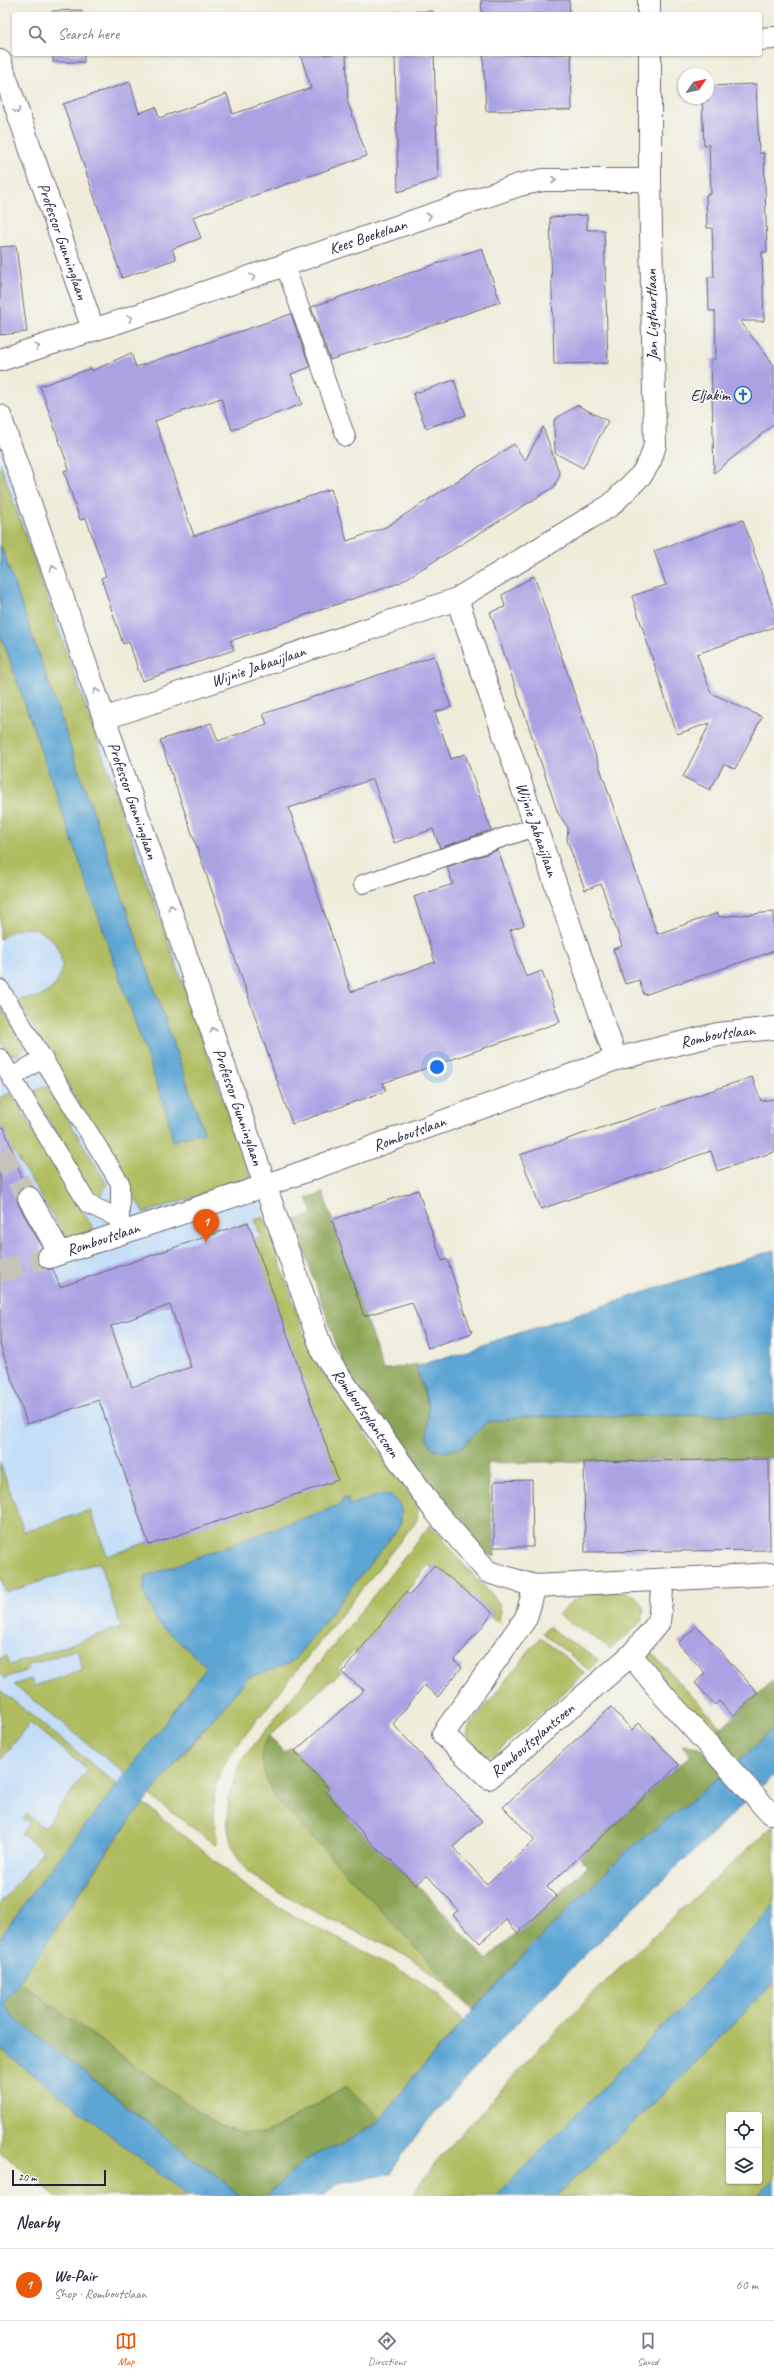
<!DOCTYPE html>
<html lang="en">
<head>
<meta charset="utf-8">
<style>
	:root { --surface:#fff; --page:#f6f6f7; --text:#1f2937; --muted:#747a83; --line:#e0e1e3; --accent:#ea580c }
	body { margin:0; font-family:Caveat,sans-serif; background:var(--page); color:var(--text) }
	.controls { position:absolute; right:12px; bottom:12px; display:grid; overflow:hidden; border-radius:4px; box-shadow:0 1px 3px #0004 }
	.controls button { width:36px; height:36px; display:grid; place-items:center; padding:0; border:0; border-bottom:1px solid var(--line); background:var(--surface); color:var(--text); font:20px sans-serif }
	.compass { position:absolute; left:678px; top:68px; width:36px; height:36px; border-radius:50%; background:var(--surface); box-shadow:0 1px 3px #0004; rotate:56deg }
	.scale { position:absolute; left:12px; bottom:10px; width:94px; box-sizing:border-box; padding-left:4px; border:2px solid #22223b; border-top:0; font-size:11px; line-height:14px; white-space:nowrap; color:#22223b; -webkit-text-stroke:3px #f6f6f2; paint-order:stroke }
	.you { position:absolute; left:437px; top:1067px; width:14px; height:14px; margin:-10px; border:3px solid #fff; border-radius:50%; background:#1a73e8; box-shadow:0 0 0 6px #1a73e833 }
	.badge { display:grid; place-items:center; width:26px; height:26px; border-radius:50%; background:var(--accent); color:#fff; font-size:13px; font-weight:700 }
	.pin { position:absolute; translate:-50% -33px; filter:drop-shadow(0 1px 2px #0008) }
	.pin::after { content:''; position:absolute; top:21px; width:14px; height:12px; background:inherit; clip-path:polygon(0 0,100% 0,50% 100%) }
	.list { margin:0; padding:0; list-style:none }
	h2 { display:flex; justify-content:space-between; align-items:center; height:52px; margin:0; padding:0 16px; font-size:17px }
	h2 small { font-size:13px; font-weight:400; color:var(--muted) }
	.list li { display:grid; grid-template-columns:26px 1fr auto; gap:12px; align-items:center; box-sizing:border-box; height:72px; padding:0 16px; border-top:1px solid var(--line) }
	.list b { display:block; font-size:15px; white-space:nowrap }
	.list p { margin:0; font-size:13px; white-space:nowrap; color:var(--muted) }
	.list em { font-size:13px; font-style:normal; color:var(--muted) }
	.icon { flex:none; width:22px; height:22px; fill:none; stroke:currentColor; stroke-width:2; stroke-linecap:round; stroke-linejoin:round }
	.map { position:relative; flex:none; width:774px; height:2196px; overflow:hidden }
	.search { position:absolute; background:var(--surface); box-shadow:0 1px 3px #0004; left:12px; right:12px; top:12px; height:44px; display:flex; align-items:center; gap:10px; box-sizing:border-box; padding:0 14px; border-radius:4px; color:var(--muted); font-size:15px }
	.sheet { height:124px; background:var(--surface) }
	nav { display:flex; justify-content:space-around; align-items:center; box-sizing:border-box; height:56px; border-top:1px solid var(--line); background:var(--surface); font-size:11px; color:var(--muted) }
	nav a { display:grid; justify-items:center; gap:2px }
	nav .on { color:var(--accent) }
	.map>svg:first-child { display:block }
	.built { fill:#c5def8 }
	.green { fill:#afbc5e; stroke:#686f4c; fill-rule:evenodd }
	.forest { fill:#8ba455; stroke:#566348 }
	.water { fill:#5da6d4; stroke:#406488 }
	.building { fill:#aba2e4; fill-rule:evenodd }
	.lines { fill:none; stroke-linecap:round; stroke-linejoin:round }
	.pedestrian-tunnel { stroke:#c6c4ba; stroke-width:22; stroke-dasharray:22 11; stroke-linecap:butt }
	.minor-tunnel { stroke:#c6c4ba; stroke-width:22; stroke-dasharray:22 11; stroke-linecap:butt }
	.service-casing { stroke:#6a6973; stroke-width:20 }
	.pedestrian-casing { stroke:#6a6973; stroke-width:24 }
	.minor-casing { stroke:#6a6973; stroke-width:24 }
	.service { stroke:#fff; stroke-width:18 }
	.pedestrian { stroke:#fff; stroke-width:22 }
	.minor { stroke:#fff; stroke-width:22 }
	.oneway { stroke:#9c9ca7 }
	.labels { text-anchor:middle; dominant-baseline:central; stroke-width:3; stroke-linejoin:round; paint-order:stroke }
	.street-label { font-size:16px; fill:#22223b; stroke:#f6f6f2 }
	.poi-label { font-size:16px; fill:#22223b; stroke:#f6f6f2; text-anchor:end }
</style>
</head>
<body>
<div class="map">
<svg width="774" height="2196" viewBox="0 0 774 2196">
	<rect width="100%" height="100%" fill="#f6f6f2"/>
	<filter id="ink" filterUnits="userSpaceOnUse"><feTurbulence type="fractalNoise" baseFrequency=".025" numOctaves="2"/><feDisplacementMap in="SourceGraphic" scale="8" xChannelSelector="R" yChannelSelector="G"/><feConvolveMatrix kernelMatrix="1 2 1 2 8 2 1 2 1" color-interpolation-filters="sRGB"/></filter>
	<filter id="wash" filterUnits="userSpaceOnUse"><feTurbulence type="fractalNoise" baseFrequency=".012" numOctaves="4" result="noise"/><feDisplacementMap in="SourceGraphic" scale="16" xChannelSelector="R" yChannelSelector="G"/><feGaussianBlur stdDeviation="0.9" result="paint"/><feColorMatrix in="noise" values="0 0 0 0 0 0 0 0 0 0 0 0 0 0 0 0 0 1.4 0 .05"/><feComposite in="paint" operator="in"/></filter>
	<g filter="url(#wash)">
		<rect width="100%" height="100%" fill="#efecda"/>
		<path class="built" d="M0 442 256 1185 326 1408 359 1503 0 1941Z"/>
		<g class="green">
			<path d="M0 463 251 1178 144 1213 17 1000C26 997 34 1000 43 995 88 969 43 902 0 939V632L167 1114 173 1141 204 1132 0 543Z"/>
			<path d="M0 1006 24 1045 23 1051 18 1055 9 1054 0 1040Z"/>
			<path d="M43 1086 49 1088 107 1184 103 1193 97 1195 91 1193 35 1097V1091Z"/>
			<path d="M11 1093 96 1233 69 1243 0 1129V1097Z"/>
			<path d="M264 1217 313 1359 418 1506 417 1520 233 1750C211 1784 211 1800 217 1839V1844H214L149 1795 248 1678 289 1664 400 1525 402 1513 386 1494 348 1505 343 1498 342 1504 157 1622 207 1667 126 1774 14 1685 31 1679 34 1686 83 1670 77 1649 27 1666 28 1670 4 1678 0 1675V1658L7 1656 10 1665 121 1627 99 1562 6 1593 0 1575V1463L24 1532 90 1510 107 1556 148 1542 149 1544 254 1240 261 1237 255 1220Z"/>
			<path d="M431 1524 463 1564 498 1601 501 1612 498 1620 501 1623 490 1617 493 1613 434 1566 432 1568 428 1565 357 1654 353 1651 338 1669 341 1672 269 1736 262 1746 474 2009 472 2010C450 1986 423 1964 393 1949 356 1931 318 1915 282 1894 270 1887 257 1880 247 1870 218 1840 225 1790 244 1757Z"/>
			<path d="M588 1593C604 1593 639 1586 643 1607 645 1612 644 1617 640 1622 633 1632 620 1640 611 1649L558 1615 573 1600Z"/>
			<path d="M548 1627 599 1660 589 1670 543 1633Z"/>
			<path d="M540 1637 585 1673 495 1754C477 1761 463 1744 469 1727Z"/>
			<path d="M650 1651 721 1727 711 1737 647 1660Z"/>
			<path d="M0 1690 118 1785 36 1887 0 1938V1904L43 1851 21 1834 30 1823 24 1819 27 1814 44 1828 88 1770 30 1723 0 1761Z"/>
			<path d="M143 1803 251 1890 286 1912 415 1978 440 1996 463 2021 407 2084 381 2120 346 2086 285 2123 265 2133H240L211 2121 18 1981C63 1923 99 1861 143 1803Z"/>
			<path d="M774 1825V1904L695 1994 496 2196H412C434 2161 464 2131 491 2101 578 2002 677 1914 774 1825Z"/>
			<path d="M774 1983V2180L756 2196H556L667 2091ZM729 2115H759V2181H729Z"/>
			<path d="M0 2048 188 2196H56L0 2152Z"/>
		</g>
		<g class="forest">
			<path d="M323 1193 383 1370 417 1364V1370L428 1407 427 1439 435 1450 444 1452 462 1447 487 1422 522 1417 774 1414V1458L487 1463 495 1556 483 1553 463 1530 344 1367 294 1221 313 1214 307 1198Z"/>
			<path d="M774 1679V1729L736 1763 711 1737Z"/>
			<path d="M269 1736 284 1752 291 1747 330 1788 326 1792 415 1885 417 1884 487 1960 588 1866 579 1857 690 1755 682 1745 700 1747 724 1774 626 1852 529 1949 474 2009 275 1798C265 1779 255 1756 269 1736Z"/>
			<path d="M18 1981 211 2121 240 2133H265L285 2123 346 2086 381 2120 341 2144 305 2160 267 2196H241L13 2017 3 2003Z"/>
		</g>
		<g class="water">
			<path d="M0 543 204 1132 201 1136 197 1133 173 1141 167 1114 0 632Z"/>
			<path d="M774 1250V1414L522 1417 487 1422 462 1447 444 1452 435 1450C421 1437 431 1423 428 1406 426 1394 421 1382 417 1370L418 1366Z"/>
			<path d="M383 1494C402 1496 406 1515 397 1530L294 1660 282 1667 248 1678 184 1752 114 1841 66 1912 48 1942 4 2003 13 2017 241 2196H188L0 2048V1938L36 1887 126 1774 207 1667 157 1622 143 1591 146 1576 342 1504 343 1498H349L348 1505Z"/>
			<path d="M774 1729V1775L762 1786 736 1763Z"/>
			<path d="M724 1774 748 1800C663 1880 578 1958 498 2043 460 2084 419 2125 390 2174L337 2183 325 2196H267L305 2160 341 2144 381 2120 407 2084 529 1949 626 1852Z"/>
			<path d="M774 1904V1983L667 2091 556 2196H496L695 1994Z"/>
			<path d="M774 2180V2196H756Z"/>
		</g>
		<g id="blocks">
			<g class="building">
				<path d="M481 0H569L570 14H482Z"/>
				<path d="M82 10V14H52V11Z"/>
				<path d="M433 11V14H394V12Z"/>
				<rect x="53" y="54" width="31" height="8"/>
				<path d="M300 54H346L348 103 367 156 193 217 201 238 172 249 176 259 122 278 63 104 130 82 139 113 156 107 159 118 227 94 233 114 311 88Z"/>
				<path d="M395 54H434L438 179 398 192Z"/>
				<path d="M483 54H571L572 110 486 111Z"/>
				<path d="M756 84 759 153H764L767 252H762L764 321H740L774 365V424L714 473 711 359H716L715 311H709L708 277H714L713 252 712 228H707L706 195 711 194 710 170 709 145H704L702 100H708V86Z"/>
				<path d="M587 215V230H604L608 363 554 364 550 217Z"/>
				<path d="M16 246 27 332 0 335V247Z"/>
				<path d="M482 248 500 302 330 360 311 307Z"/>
				<path d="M291 314 310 367 291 374 302 404 232 430 221 398 155 421 194 536 331 489 347 541 386 527 514 444 525 461 543 427 560 475 554 487 399 583 230 641 234 650 142 681 129 642 123 644 101 578 106 576 86 518 80 520 64 471 69 469 40 386 92 368V371L131 353 136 367Z"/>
				<path d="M454 380 466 415 426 428 413 394Z"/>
				<path d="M577 405 608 421 583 468 555 453 554 420Z"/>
				<path d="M743 520 774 610V627L697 654 711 693 762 717 735 769 724 764 710 790 683 777 710 723 677 734 632 596 666 585 654 551Z"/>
				<path d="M534 576 657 934 718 913 719 917 774 912V951L644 995 639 980 625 984 613 949 622 946 601 884 585 890 567 840 568 828 558 813 490 612 505 607 502 595Z"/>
				<path d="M434 656 451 707 435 712 451 759 465 754 491 830 440 848 433 829 394 843 373 779 289 808 335 945 351 992 435 962 414 897 453 884 447 867 498 850 524 925 510 930 526 977 542 971 560 1022 383 1083 386 1091 292 1124 160 740 211 723 218 741 267 724 263 714Z"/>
				<path d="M752 1077 761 1101 774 1099V1152L717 1171 711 1151 541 1209 520 1155Z"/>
				<path d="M4 1127 25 1187 18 1192V1204L42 1247 37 1254V1261L46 1269H53L60 1287 248 1222 338 1480 149 1545 99 1400 27 1424 0 1344V1128ZM170 1305 191 1367 132 1387 111 1326Z"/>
				<path d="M418 1190 442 1261 447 1259 472 1333 428 1348 412 1302 364 1316 332 1220Z"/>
				<path d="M769 1459 770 1550 585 1552 584 1462Z"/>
				<path d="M532 1480 533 1547H494V1481Z"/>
				<path d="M434 1565 493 1613 454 1661 462 1667 438 1697 424 1685 393 1724 482 1821 453 1847 487 1884 535 1840 503 1807 611 1707 632 1730 639 1723 679 1765 547 1887 557 1897 518 1933 506 1920 480 1943 453 1915 458 1910 427 1875 415 1885 394 1862 378 1850 326 1792 329 1789 295 1751 364 1690 342 1673 406 1592 410 1595Z"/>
				<path d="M697 1626 758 1693 733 1716 719 1701 715 1705 695 1683 705 1673 678 1643Z"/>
			</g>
		</g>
	</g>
	<g filter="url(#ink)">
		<use href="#blocks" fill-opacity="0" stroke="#6a6973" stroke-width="1"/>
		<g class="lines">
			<path class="pedestrian-tunnel" d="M0 1152 29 1198"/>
			<path class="minor-tunnel" d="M0 1272 49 1257"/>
			<g class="service-casing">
				<g id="service">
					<path d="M285 266 346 437"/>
					<path d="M363 884 535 827"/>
					<path d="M0 989 120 1183V1219L88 1204 0 1058"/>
					<path d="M11 1078 43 1058"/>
				</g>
			</g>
			<g class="pedestrian-casing">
				<g id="pedestrian">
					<path d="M29 1198 60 1253"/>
					<path d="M665 1697 770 1813"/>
				</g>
			</g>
			<g class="minor-casing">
				<g id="minor">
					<path d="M649 0V14"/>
					<path d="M760 39 774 38"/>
					<path id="s1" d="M0 61 93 329"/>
					<path id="s2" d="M0 360 124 320 519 185 543 180H650"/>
					<path id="s3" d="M0 416 323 1353 435 1511 488 1572 535 1586 774 1574"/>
					<path id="s4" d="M457 599 616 1059"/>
					<path id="s5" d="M106 718 457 599 611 505 642 474 650 461 655 445 650 180V54"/>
					<path id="s6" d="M49 1257 267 1185 616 1059 718 1034 774 1028"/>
					<path id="s7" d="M535 1586 526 1618 443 1734 489 1778 631 1655 659 1622 663 1580"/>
					<path d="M631 1655 665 1697"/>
				</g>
			</g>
			<use href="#service" class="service"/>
			<use href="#pedestrian" class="pedestrian"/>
			<use href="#minor" class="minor"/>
		</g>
		<defs><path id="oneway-chevron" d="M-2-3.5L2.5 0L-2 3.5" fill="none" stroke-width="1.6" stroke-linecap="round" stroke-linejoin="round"/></defs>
		<g class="oneway">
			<use href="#oneway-chevron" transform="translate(17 111) rotate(71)"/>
			<use href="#oneway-chevron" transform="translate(554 180)"/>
			<use href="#oneway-chevron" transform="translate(429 216) rotate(-19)"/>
			<use href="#oneway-chevron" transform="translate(253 277) rotate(-19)"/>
			<use href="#oneway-chevron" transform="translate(130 318) rotate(-19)"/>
			<use href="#oneway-chevron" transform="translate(37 347) rotate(-18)"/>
			<use href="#oneway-chevron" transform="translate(53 568) rotate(-109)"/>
			<use href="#oneway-chevron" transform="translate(96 691) rotate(-109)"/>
			<use href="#oneway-chevron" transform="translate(171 907) rotate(-109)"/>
			<use href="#oneway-chevron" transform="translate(213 1030) rotate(-109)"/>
		</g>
	</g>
	<defs>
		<g id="church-ring" transform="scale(0.9)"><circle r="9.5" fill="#f6f6f2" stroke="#1f6fb2" stroke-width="1.5"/><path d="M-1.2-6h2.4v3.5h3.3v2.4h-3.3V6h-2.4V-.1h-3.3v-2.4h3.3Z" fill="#1f6fb2"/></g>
	</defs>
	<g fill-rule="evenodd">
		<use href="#church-ring" x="743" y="395"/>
	</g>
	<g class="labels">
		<g class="street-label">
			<text stroke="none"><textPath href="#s2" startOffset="388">Kees Boekelaan</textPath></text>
			<text stroke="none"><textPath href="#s1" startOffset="191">Professor Gunninglaan</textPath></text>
			<text transform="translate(652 315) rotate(-91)">Jan Ligthartlaan</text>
			<text stroke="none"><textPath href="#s5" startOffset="161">Wijnie Jabaaijlaan</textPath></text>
			<text stroke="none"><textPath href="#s3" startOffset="407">Professor Gunninglaan</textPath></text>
			<text stroke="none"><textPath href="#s4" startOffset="244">Wijnie Jabaaijlaan</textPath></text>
			<text stroke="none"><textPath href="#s6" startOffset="705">Romboutslaan</textPath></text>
			<text stroke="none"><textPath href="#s3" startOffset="731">Professor Gunninglaan</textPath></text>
			<text stroke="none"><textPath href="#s6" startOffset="381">Romboutslaan</textPath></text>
			<text stroke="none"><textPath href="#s6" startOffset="57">Romboutslaan</textPath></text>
			<text stroke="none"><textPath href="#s3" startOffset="1065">Romboutsplantsoen</textPath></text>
			<text stroke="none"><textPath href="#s7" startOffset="297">Romboutsplantsoen</textPath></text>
		</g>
		<g class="poi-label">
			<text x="730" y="395">Eljakim</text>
		</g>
	</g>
</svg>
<div class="controls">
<button><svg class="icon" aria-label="locate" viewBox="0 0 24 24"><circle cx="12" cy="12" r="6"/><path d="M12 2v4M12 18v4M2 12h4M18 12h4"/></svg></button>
<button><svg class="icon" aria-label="layers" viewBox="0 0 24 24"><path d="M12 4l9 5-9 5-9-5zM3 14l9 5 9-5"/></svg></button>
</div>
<svg class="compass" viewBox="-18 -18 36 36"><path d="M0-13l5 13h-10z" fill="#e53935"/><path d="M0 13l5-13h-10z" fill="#747a83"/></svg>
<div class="scale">20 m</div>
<div class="you"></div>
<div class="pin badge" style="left:206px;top:1242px">1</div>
<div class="search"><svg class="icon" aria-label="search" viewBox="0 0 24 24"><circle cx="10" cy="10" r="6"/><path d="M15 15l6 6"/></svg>Search here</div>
</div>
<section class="sheet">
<h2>Nearby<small></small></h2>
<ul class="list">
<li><span class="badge">1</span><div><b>We-Pair</b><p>Shop · Romboutslaan</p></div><em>60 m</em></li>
</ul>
</section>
<nav>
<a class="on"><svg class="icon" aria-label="map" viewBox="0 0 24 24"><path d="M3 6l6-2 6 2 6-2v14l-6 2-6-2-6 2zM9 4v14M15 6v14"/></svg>Map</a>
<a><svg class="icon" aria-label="directions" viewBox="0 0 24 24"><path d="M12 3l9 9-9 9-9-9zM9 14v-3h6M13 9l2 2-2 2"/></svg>Directions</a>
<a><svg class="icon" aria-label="saved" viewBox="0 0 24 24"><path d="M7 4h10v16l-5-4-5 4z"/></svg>Saved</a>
</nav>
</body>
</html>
